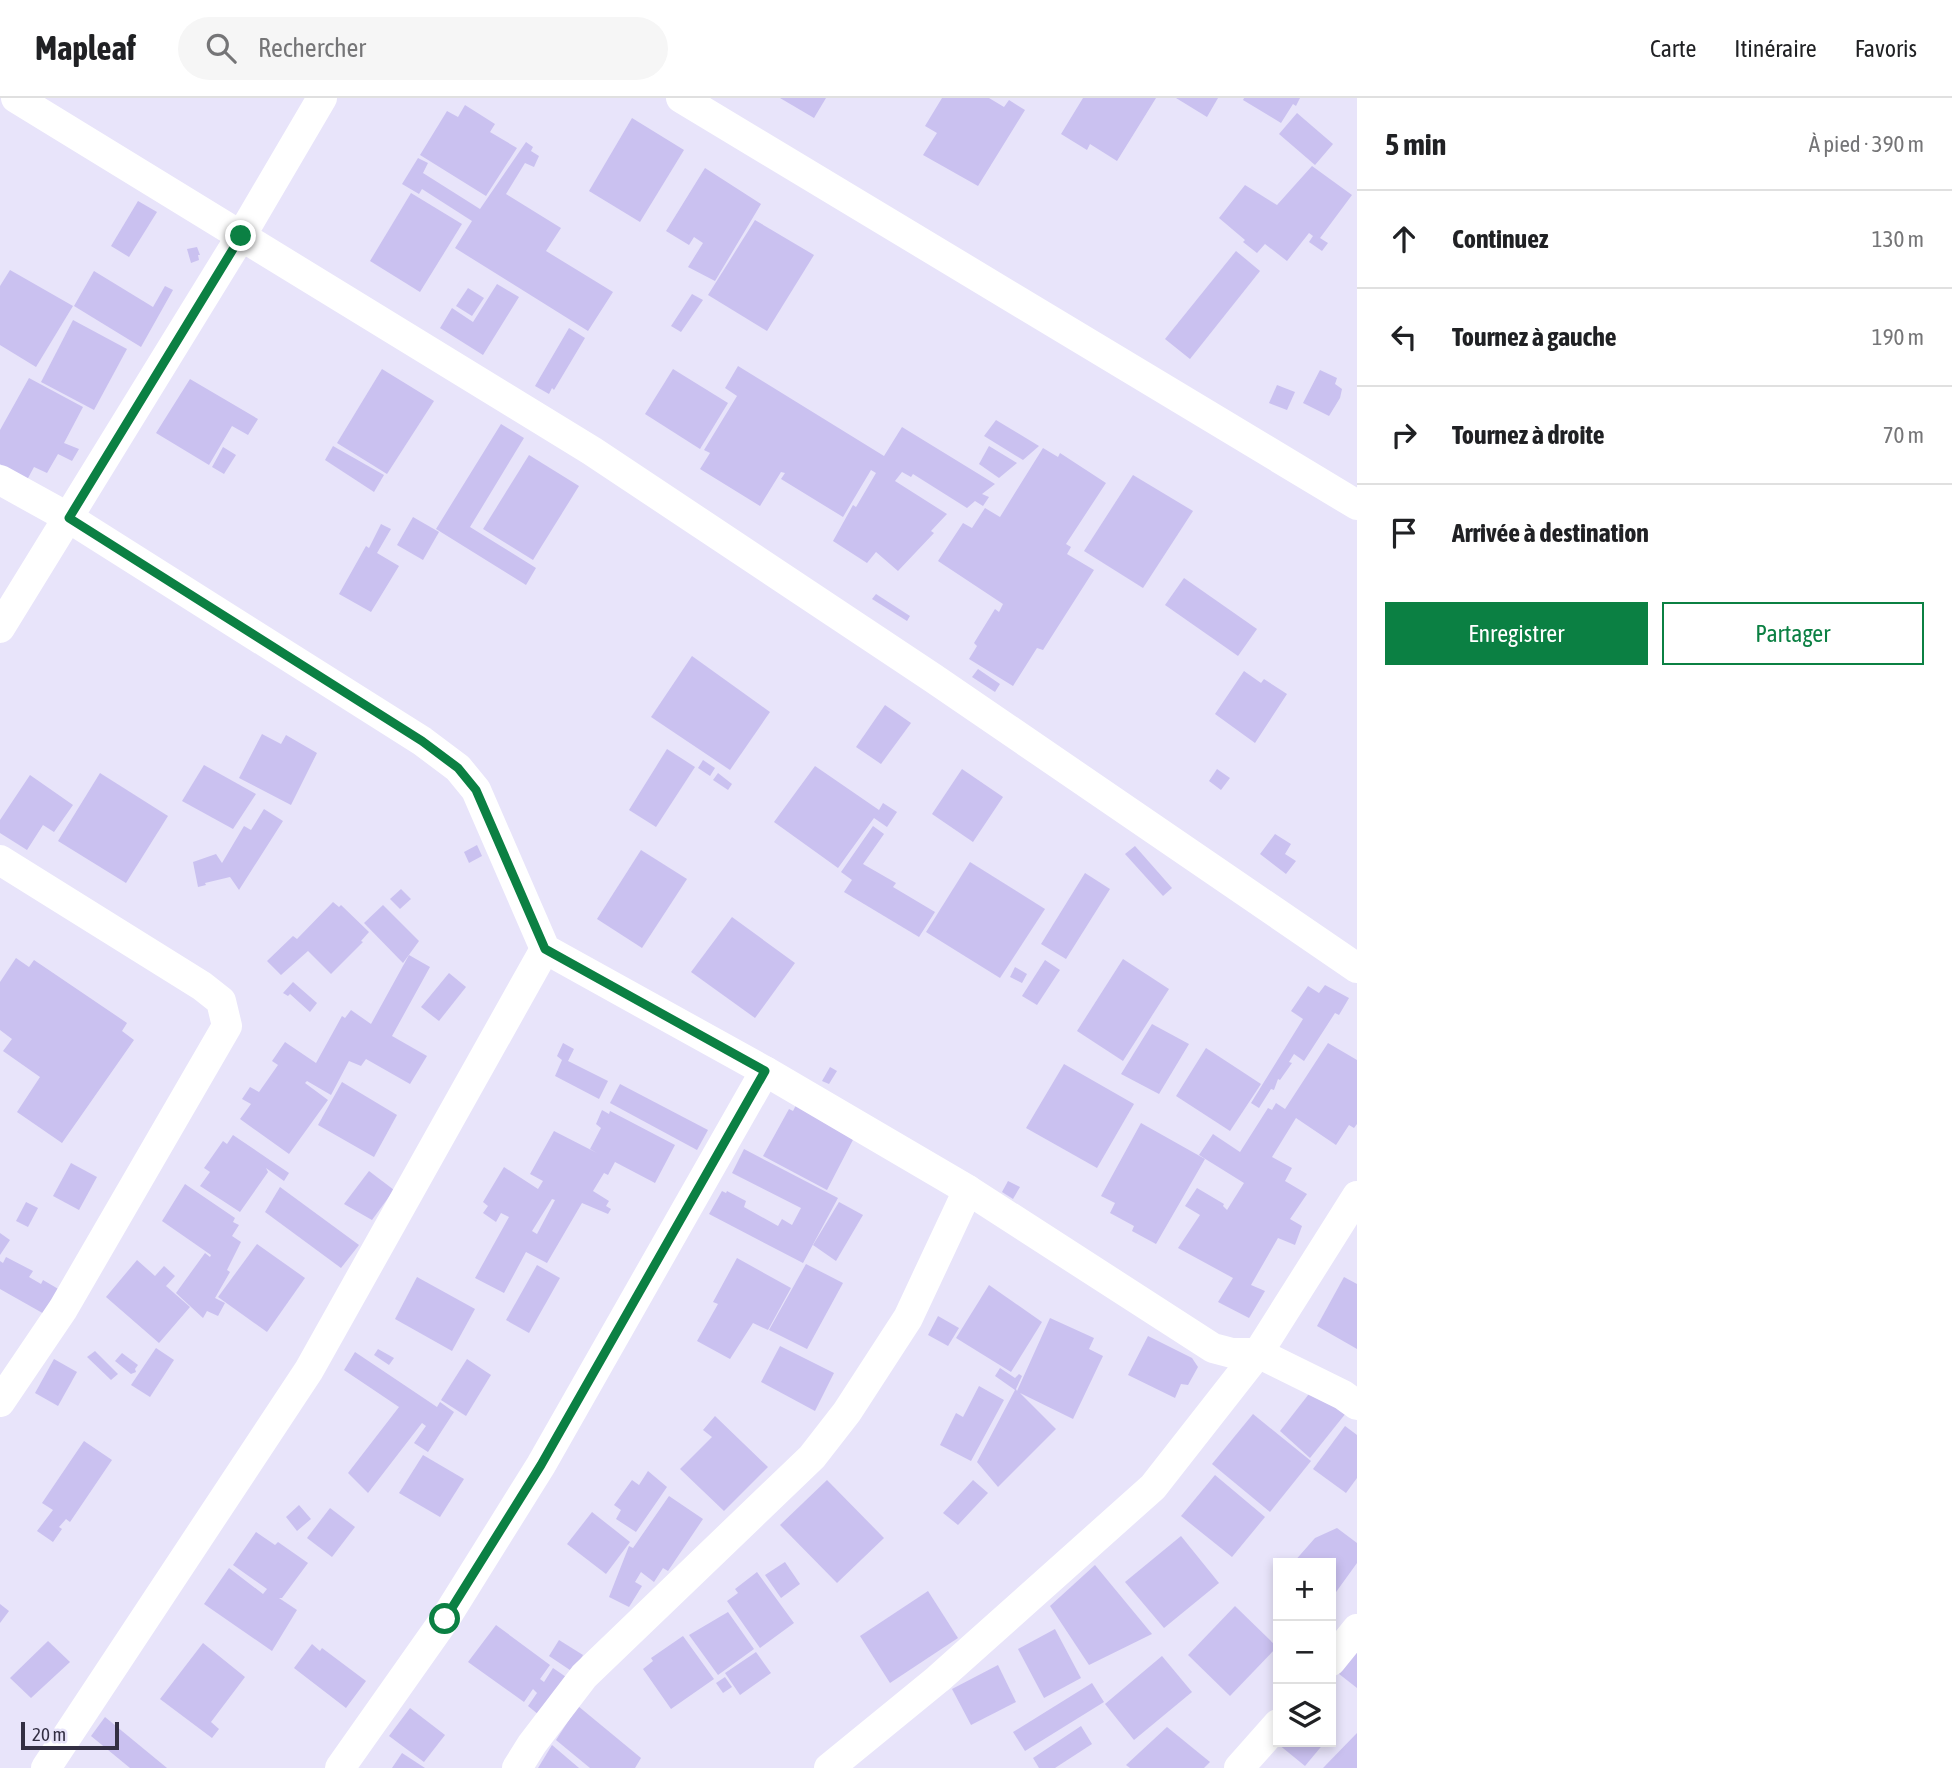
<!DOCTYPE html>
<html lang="fr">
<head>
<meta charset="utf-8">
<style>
	:root { --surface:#fff; --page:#f6f6f6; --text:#202124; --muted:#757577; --line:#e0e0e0; --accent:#0b8043 }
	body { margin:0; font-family:"Asap Condensed",sans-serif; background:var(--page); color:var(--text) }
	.controls { position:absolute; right:21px; bottom:21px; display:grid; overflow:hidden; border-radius:0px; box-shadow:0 4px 10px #0003 }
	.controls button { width:63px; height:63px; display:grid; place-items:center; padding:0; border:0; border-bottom:2px solid var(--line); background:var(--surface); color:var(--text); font:35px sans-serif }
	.scale { position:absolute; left:21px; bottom:18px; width:98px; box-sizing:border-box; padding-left:7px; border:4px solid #332f43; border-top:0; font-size:19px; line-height:24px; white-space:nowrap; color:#332f43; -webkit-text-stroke:5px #e8e4fa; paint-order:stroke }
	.stop { position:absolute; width:21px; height:21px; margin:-16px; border:5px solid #0b8043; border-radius:50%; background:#fff }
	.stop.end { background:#0b8043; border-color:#fff; box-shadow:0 2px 7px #0008 }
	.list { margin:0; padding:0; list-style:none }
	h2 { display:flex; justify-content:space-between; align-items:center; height:91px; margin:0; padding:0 28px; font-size:30px }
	h2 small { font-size:23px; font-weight:400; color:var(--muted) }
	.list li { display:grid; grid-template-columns:46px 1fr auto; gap:21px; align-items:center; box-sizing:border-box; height:98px; padding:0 28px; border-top:2px solid var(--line) }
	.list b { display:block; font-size:26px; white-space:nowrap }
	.list em { font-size:23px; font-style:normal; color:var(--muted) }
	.actions { display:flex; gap:14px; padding:21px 28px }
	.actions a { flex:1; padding:16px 0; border:2px solid var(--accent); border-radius:0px; text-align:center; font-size:24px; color:var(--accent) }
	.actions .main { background:var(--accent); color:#fff }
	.icon { flex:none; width:38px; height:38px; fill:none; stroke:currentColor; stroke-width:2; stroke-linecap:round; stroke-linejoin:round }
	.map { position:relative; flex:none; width:1357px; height:1670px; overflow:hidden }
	header { display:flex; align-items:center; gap:42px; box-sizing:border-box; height:98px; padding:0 35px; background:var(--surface); border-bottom:2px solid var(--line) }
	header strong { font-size:33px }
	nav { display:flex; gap:38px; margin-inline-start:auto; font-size:24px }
	.search { width:490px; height:63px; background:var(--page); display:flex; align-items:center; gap:18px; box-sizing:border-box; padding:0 24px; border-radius:38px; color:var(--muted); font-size:26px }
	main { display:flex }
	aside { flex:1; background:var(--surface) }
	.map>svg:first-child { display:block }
	.building { fill:#cac1f0; fill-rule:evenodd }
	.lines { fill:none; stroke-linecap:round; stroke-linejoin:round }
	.street { stroke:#fff; stroke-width:30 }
	.route { stroke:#0b8043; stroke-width:9 }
</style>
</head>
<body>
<header>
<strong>Mapleaf</strong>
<div class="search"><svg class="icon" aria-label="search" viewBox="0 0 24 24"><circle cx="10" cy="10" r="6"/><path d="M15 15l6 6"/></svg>Rechercher</div>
<nav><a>Carte</a><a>Itinéraire</a><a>Favoris</a></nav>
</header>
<main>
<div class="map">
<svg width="1357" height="1670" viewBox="0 0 1357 1670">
	<rect width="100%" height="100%" fill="#e8e4fa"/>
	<g class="building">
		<path d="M780 0H826L814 20Z"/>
		<path d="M942 0H989L1004 9 1009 2 1025 12 978 88 923 57 937 35 925 28Z"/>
		<path d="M1083 0H1156L1117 63 1090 46 1087 52 1061 36Z"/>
		<path d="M1176 0H1218L1207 19Z"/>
		<path d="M1244 0H1300L1296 8 1293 6 1281 25 1243 2Z"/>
		<path d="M465 7 495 26 490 34 517 50 486 98 420 57 447 13 458 19Z"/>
		<path d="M1297 15 1333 46 1315 67 1279 36Z"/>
		<path d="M632 20 684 52 640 124 589 93Z"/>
		<path d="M526 44 533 49 531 53 539 58 534 69 525 65 506 96 561 130 546 153 613 194 588 233 455 150 472 123 422 91 419 96 402 86 418 60 428 65 423 75 480 111Z"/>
		<path d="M1312 68 1352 97 1320 140 1328 145 1322 153 1309 144 1313 138 1309 135 1287 163 1265 146 1257 155 1243 144 1245 142 1219 120 1245 87 1277 107Z"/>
		<path d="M705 70 761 106 715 183 688 169 703 145 694 139 689 147 666 133Z"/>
		<path d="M411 95 462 126 420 194 370 163Z"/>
		<path d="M138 103 157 114 129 159 111 148Z"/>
		<path d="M755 122 814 157 767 233 708 197Z"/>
		<path d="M197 149 200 157H198L199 162 191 165 187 151Z"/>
		<path d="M1236 153 1260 173 1190 261 1165 241Z"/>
		<path d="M10 172 73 208 36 269 0 247V188Z"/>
		<path d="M94 173 153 209 165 188 173 192 141 249 74 208Z"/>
		<path d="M497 186 519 199 483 257 440 230 452 210 473 224Z"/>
		<path d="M468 190 484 200 472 218 456 208Z"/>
		<path d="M692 196 703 202 681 234 671 228Z"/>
		<path d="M73 222 127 251 94 312 41 284Z"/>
		<path d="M569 230 585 240 554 292 552 290 549 296 535 288Z"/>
		<path d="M738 268 884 358 902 329 995 386 982 396 989 399 983 408 975 403 967 410 913 376 911 379 902 374 895 383 947 416 931 433 934 435 898 473 876 454 867 465 833 443 853 407 856 409 876 375 871 372 843 419 781 381 785 375 781 374 760 408 700 371 710 355 704 352 737 298 725 290Z"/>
		<path d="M382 271 434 303 387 376 337 345Z"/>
		<path d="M673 271 728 305 700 351 645 316Z"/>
		<path d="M1320 272 1337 280 1335 286 1342 291 1340 300 1329 318 1303 305Z"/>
		<path d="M29 280 83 309 64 345 79 351 72 363 58 356 47 375 34 369 27 382 0 366V332Z"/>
		<path d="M190 281 258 321 248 337 232 328 209 367 156 335Z"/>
		<path d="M1277 287 1295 294 1287 312 1269 305Z"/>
		<path d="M996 322 1039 348 1023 362 984 338Z"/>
		<path d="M501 326 524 340 470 429 536 470 526 487 436 431Z"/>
		<path d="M333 348 384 377 374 394 325 362Z"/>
		<path d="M989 348 1017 365 999 380 979 366Z"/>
		<path d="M223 349 236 357 224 376 212 369Z"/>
		<path d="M1043 350 1058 359 1060 355 1106 385 1066 446 1071 449 1067 456 1094 472 1043 552 1037 550 1013 588 969 561 977 548 974 545 995 511 999 514 1003 506 938 463 963 425 972 430 985 410 1000 419Z"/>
		<path d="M529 357 579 388 533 462 483 431Z"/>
		<path d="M1133 377 1193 413 1143 490 1084 453Z"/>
		<path d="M413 419 439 434 423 462 397 447Z"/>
		<path d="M381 426 391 431 377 455 399 468 371 514 339 496 366 448 369 450Z"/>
		<path d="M1184 480 1257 531 1238 558 1165 507Z"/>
		<path d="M876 496 910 518 907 523 872 501Z"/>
		<path d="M692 558 770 614 730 672 651 619Z"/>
		<path d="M978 571 1000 586 995 594 972 579Z"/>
		<path d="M1244 573 1261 585 1264 581 1287 596 1255 645 1215 616Z"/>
		<path d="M885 607 911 625 881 666 856 649Z"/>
		<path d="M262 636 281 646 286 637 317 655 291 707 239 680Z"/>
		<path d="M667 651 695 669 656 729 629 712Z"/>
		<path d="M703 662 715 670 710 678 698 670Z"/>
		<path d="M204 667 256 696 233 731 182 703Z"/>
		<path d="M815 668 879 712 883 705 897 714 887 729 874 720 838 770 774 724Z"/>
		<path d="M962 671 1003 699 973 744 932 716Z"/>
		<path d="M1217 671 1230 680 1221 692 1209 683Z"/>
		<path d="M100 675 168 718 126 785 58 743Z"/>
		<path d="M718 675 732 686 728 692 713 682Z"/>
		<path d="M30 677 73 707 54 734 43 727 27 752 0 735V722Z"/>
		<path d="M264 711 283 723 239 792 230 779 205 785 206 787 198 789 193 764 216 756 222 765 244 728 251 732Z"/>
		<path d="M873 728 884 736 863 766 896 785 893 789 935 814 919 839 844 794 852 782 841 774Z"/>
		<path d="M1275 736 1291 746 1285 756 1296 763 1286 776 1260 756Z"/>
		<path d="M477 747 482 758 469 765 464 754Z"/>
		<path d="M1135 748 1172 790 1163 798 1125 756Z"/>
		<path d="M641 752 687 781 642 850 597 821Z"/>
		<path d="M970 764 1045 811 1000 880 926 834Z"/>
		<path d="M1085 775 1110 791 1066 861 1041 846Z"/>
		<path d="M401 791 411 801 400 811 390 801Z"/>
		<path d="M333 804 339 809 341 807 369 834 361 843 363 844 331 876 308 853 281 877 267 863 293 838 297 841Z"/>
		<path d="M383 807 419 843 403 865 364 825Z"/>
		<path d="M732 819 795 865 755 920 691 874Z"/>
		<path d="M409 857 430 869 392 938 427 958 410 986 366 961 361 968 349 963 331 997 307 983 305 985 328 1002 289 1056 240 1021 251 1006 242 1001 250 989 259 994 278 967 272 963 285 944 316 965 342 918 345 920 351 912 371 926Z"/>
		<path d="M16 860 29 869 34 862 127 925 122 933 134 942 62 1045 17 1014 40 979 3 953 12 941 0 932V884Z"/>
		<path d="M1123 861 1169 891 1123 963 1077 933Z"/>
		<path d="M1045 862 1060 872 1037 907 1022 898Z"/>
		<path d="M1015 869 1027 876 1022 885 1010 879Z"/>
		<path d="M449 875 466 889 439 923 421 909Z"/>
		<path d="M293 884 317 905 310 914 290 896 288 898 283 895Z"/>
		<path d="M1325 887 1349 900 1339 917 1335 915 1304 963 1294 956 1289 964 1292 965 1280 982 1278 981 1274 992 1271 991 1259 1010 1251 1005 1303 921 1291 913 1308 888 1319 895Z"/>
		<path d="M1152 926 1189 946 1159 996 1121 976Z"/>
		<path d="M563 945 574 951 568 963 608 983 599 1001 555 978 562 962 557 958Z"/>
		<path d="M1328 945 1357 962V1026L1354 1030 1349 1027 1336 1047 1296 1020 1272 1059 1292 1070 1285 1083 1307 1096 1290 1121 1302 1128 1295 1147 1278 1140 1251 1187 1265 1193 1249 1220 1218 1204 1233 1180 1178 1150 1200 1117 1185 1108 1197 1090 1224 1106 1223 1108 1227 1112 1244 1085 1199 1057 1213 1036 1240 1054 1268 1010 1272 1012 1276 1005 1285 1011Z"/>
		<path d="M1206 950 1261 986 1230 1033 1176 998Z"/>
		<path d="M1064 966 1134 1006 1097 1070 1026 1030Z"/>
		<path d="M830 969 837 973 829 986 822 983Z"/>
		<path d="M342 984 397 1017 374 1059 318 1027Z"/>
		<path d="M620 986 708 1032 697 1052 610 1005Z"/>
		<path d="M797 1005 856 1036 827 1092 763 1058 789 1011 793 1013Z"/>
		<path d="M602 1012 609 1016 610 1013 675 1047 655 1085 615 1064 608 1077 604 1075 593 1093 609 1103 606 1108 611 1111 608 1116 582 1105 547 1165 526 1154 504 1195 475 1180 509 1119 501 1115 496 1124 483 1115 488 1108 483 1104 504 1069 538 1091 543 1083 530 1076 554 1033 597 1055 590 1051 601 1030 596 1026ZM552 1101 555 1102 537 1136 532 1133Z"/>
		<path d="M1141 1025 1205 1061 1156 1146 1132 1133 1134 1128 1110 1115 1115 1105 1101 1098Z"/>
		<path d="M233 1037 289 1075 284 1083 266 1070 268 1074 240 1114 200 1088 210 1074 204 1070 223 1043 227 1046Z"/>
		<path d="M744 1051 838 1100 803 1165 709 1116 722 1093 726 1095 727 1093 746 1103 744 1109 778 1128 782 1121 792 1127 801 1110 732 1075Z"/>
		<path d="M71 1065 97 1079 79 1112 53 1098Z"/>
		<path d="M369 1073 394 1092 372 1122 344 1106Z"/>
		<path d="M1008 1083 1020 1089 1013 1101 1002 1094Z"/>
		<path d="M185 1086 235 1120 233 1124 239 1127 232 1138 241 1144 227 1172 230 1174 215 1200 225 1205 218 1218 207 1213 203 1220 176 1195 205 1155 210 1159 211 1157 162 1123Z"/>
		<path d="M280 1089 359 1147 341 1170 265 1114Z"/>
		<path d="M26 1104 38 1110 28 1129 16 1123Z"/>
		<path d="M839 1104 863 1117 836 1163 813 1147Z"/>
		<path d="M0 1135 10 1142 0 1157Z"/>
		<path d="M257 1146 305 1180 267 1234 218 1199Z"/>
		<path d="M6 1159 33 1173 29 1179 41 1186 43 1182 60 1192 46 1217 0 1191V1163L3 1165Z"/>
		<path d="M737 1160 791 1190 768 1232 753 1225 730 1261 697 1243 718 1206 713 1204Z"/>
		<path d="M137 1162 155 1178 164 1168 175 1178 166 1188 190 1209 159 1245 106 1199Z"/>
		<path d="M806 1166 843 1185 807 1251 769 1232Z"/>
		<path d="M537 1167 560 1180 529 1235 506 1222Z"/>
		<path d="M417 1179 475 1211 452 1253 395 1221Z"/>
		<path d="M1344 1179 1357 1186V1251L1317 1228Z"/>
		<path d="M989 1187 1042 1224 1011 1274 956 1240Z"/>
		<path d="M938 1218 959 1230 948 1248 928 1237Z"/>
		<path d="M1050 1220 1094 1240 1089 1251 1103 1258 1073 1321 1020 1295 1056 1331 998 1389 977 1364 1015 1292 995 1278 1000 1270 1015 1280 1019 1276 1022 1278 1016 1291 1017 1293Z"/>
		<path d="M1148 1238 1192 1260 1198 1269 1188 1287 1181 1286 1175 1300 1128 1277Z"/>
		<path d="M780 1248 834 1275 815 1313 761 1284Z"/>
		<path d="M156 1250 174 1262 150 1299 131 1287Z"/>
		<path d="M378 1251 394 1260 389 1267 374 1257Z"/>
		<path d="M95 1253 118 1276 111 1282 87 1259Z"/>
		<path d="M355 1254 437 1309 440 1304 454 1314 428 1354 414 1345 426 1328 422 1325 368 1395 348 1375 399 1309 344 1272Z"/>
		<path d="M122 1255 138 1267 135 1271 136 1274 131 1276 115 1263Z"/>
		<path d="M54 1261 77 1274 58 1308 35 1295Z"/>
		<path d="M467 1261 491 1277 466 1318 441 1302Z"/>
		<path d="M979 1288 1004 1302 971 1363 940 1347 956 1315 963 1319Z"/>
		<path d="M1312 1292 1346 1315 1310 1360 1280 1333Z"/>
		<path d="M1253 1316 1311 1363 1270 1414 1212 1366Z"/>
		<path d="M715 1318 768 1369 724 1413 680 1371 712 1339 703 1332Z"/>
		<path d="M1345 1328 1357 1337V1380L1346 1395 1313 1371Z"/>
		<path d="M84 1343 112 1362 70 1424 66 1421 59 1429 62 1431 53 1444 37 1433 53 1412 42 1405Z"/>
		<path d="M423 1357 464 1381 440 1419 399 1395Z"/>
		<path d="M648 1373 667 1389 636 1434 616 1421 621 1412 614 1407 632 1382 639 1387Z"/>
		<path d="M1215 1377 1265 1419 1232 1459 1181 1418Z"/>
		<path d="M827 1382 884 1440 837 1485 780 1427Z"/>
		<path d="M973 1382 988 1395 958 1427 943 1415Z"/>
		<path d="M669 1398 703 1421 668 1473 663 1470 654 1484 641 1474 635 1484 642 1488 629 1509 609 1499 629 1448 633 1450Z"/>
		<path d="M299 1407 311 1421 297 1433 286 1419Z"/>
		<path d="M330 1410 355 1429 332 1459 307 1440Z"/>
		<path d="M592 1414 630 1444 606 1476 567 1446Z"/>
		<path d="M1337 1430 1357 1445V1465L1331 1501V1465H1293L1315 1440Z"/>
		<path d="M256 1434 275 1447 278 1444 308 1465 282 1500H279L297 1512 272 1553 204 1506 229 1470 263 1496 267 1491 233 1467Z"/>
		<path d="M1181 1438 1219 1485 1164 1530 1125 1484Z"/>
		<path d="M785 1464 800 1486 781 1500 765 1477Z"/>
		<path d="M1095 1467 1152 1536 1089 1567 1050 1508Z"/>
		<path d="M757 1474 794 1525 760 1550 727 1503 738 1495 735 1491Z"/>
		<path d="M928 1493 958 1540 890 1585 860 1538Z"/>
		<path d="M0 1506 9 1513 0 1525Z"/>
		<path d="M1235 1508 1277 1549 1230 1598 1188 1557Z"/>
		<path d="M728 1514 754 1551 718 1577 689 1537Z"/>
		<path d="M496 1527 550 1567 540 1581 544 1584 553 1570 569 1581 544 1621 528 1608 537 1595 533 1591 524 1604 468 1564Z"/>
		<path d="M1055 1531 1081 1580 1044 1600 1018 1551Z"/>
		<path d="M683 1538 714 1581 671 1611 643 1571 653 1563 651 1560Z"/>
		<path d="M559 1542 583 1557 573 1574 549 1558Z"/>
		<path d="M48 1543 70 1564 31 1600 10 1580Z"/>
		<path d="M1357 1543V1590L1334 1572Z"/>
		<path d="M203 1545 245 1579 211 1624 219 1631 212 1640 160 1601Z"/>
		<path d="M312 1546 320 1553 322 1550 366 1583 346 1610 294 1570Z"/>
		<path d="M756 1554 771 1575 740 1597 725 1575Z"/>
		<path d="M1162 1558 1192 1594 1134 1642 1105 1606Z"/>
		<path d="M998 1567 1016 1604 971 1627 952 1591Z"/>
		<path d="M725 1579 732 1589 723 1595 716 1585Z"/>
		<path d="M1092 1585 1104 1604 1025 1653 1013 1634Z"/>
		<path d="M578 1608 641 1660 635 1670H590L556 1642Z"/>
		<path d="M410 1610 445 1637 424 1664 389 1638Z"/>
		<path d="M105 1619 167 1670H130L91 1638Z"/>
		<path d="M1081 1628 1092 1646 1055 1670H1039L1033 1660Z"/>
		<path d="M1167 1629 1210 1664 1204 1670H1130L1126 1667Z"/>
		<path d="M1357 1635V1670H1323Z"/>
		<path d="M1280 1644H1325L1305 1668 1278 1646Z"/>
		<path d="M552 1647 579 1670H538Z"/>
		<path d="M402 1655 425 1670H392Z"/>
	</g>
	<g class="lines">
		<g class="street">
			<path d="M16 0 592 353 933 580 1357 870"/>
			<path d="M681 0 1357 407"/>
			<path d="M0 382 69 420 422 643 458 670 476 692 545 851 765 973 968 1092 1213 1250 1232 1255H1258L1343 1297 1357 1307"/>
			<path d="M0 530 241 138 322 0"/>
			<path d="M0 762 202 888 221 903 227 928 63 1211 0 1304"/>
			<path d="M1331 1563 1357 1531"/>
			<path d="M46 1670 309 1272 545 851"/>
			<path d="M340 1670 445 1521 541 1367 765 973"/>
			<path d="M517 1670 532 1646 584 1578 812 1359 847 1314 908 1220 968 1092"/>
			<path d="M829 1670 938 1581 1153 1389 1258 1255 1357 1098"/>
			<path d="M1239 1670 1278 1626"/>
		</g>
	</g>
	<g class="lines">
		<path class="route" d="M241 138 69 420 422 643 458 670 476 692 545 851 765 973 541 1367 445 1521"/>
	</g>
</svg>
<div class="controls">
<button>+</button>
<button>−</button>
<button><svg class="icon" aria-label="layers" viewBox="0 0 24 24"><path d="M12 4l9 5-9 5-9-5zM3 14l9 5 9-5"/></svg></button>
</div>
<div class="scale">20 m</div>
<div class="stop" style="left:445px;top:1521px"></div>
<div class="stop end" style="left:241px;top:138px"></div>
</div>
<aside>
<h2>5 min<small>À pied · 390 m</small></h2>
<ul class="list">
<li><svg class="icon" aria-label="ahead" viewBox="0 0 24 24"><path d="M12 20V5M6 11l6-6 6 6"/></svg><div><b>Continuez</b></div><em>130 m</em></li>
<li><svg class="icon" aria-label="left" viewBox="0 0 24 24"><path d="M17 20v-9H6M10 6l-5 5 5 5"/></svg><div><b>Tournez à gauche</b></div><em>190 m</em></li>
<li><svg class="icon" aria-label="right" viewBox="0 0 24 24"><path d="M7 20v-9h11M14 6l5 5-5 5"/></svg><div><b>Tournez à droite</b></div><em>70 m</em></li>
<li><svg class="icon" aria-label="arrive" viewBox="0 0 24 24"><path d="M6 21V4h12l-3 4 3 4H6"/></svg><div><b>Arrivée à destination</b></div></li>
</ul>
<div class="actions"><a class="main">Enregistrer</a><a>Partager</a></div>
</aside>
</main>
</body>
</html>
